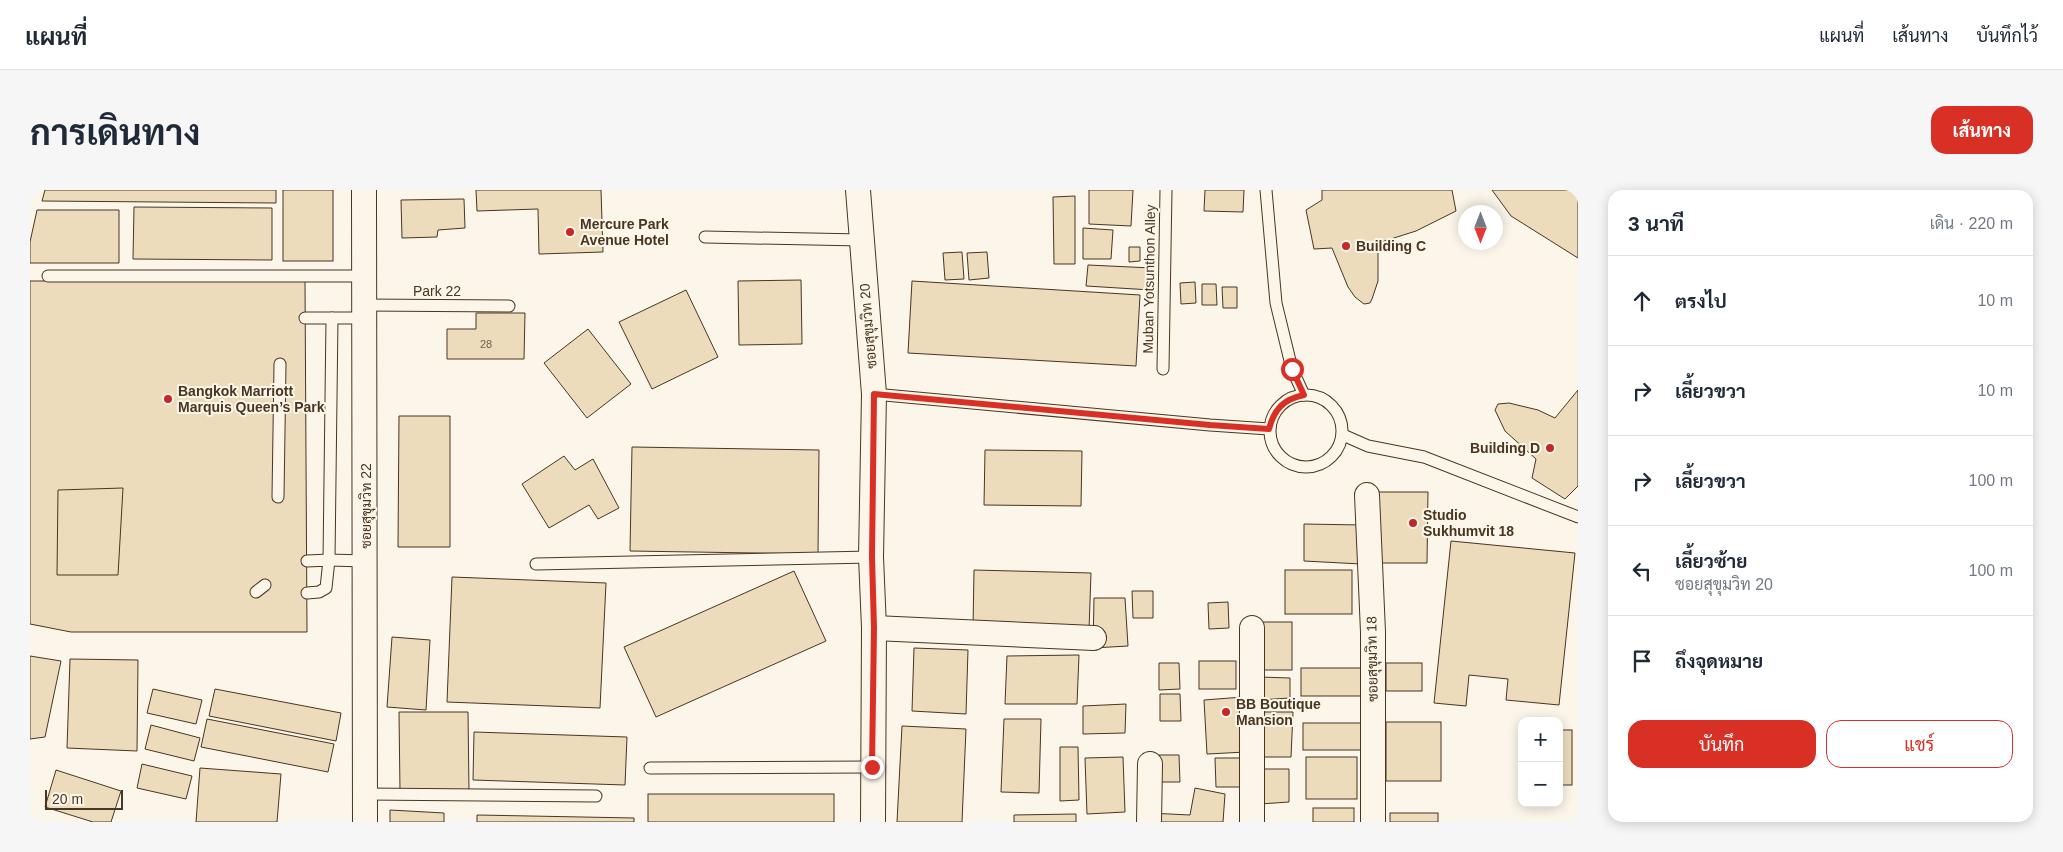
<!DOCTYPE html>
<html lang="th">
<head>
<meta charset="utf-8">
<style>
	:root { --surface:#fff; --page:#f6f6f7; --text:#1f2937; --muted:#747a83; --line:#e0e1e3; --accent:#d93025 }
	body { margin:0; font-family:Helvetica,Sarabun,sans-serif; background:var(--page); color:var(--text) }
	.controls { position:absolute; right:15px; bottom:15px; display:grid; overflow:hidden; border-radius:10px; box-shadow:0 2px 12px #0003 }
	.controls button { width:45px; height:45px; display:grid; place-items:center; padding:0; border:0; border-bottom:1px solid var(--line); background:var(--surface); color:var(--text); font:25px sans-serif }
	.compass { position:absolute; left:1428px; top:15px; width:45px; height:45px; border-radius:50%; background:var(--surface); box-shadow:0 2px 12px #0003; rotate:180deg }
	.scale { position:absolute; left:15px; bottom:12px; width:78px; box-sizing:border-box; padding-left:5px; border:2px solid #4a3520; border-top:0; font-size:14px; line-height:18px; white-space:nowrap; color:#4a3520; -webkit-text-stroke:4px #fbf6e9; paint-order:stroke }
	.stop { position:absolute; width:15px; height:15px; margin:-11px; border:4px solid #d93025; border-radius:50%; background:#fff }
	.stop.end { background:#d93025; border-color:#fff; box-shadow:0 1px 5px #0008 }
	.list { margin:0; padding:0; list-style:none }
	h2 { display:flex; justify-content:space-between; align-items:center; height:65px; margin:0; padding:0 20px; font-size:21px }
	h2 small { font-size:16px; font-weight:400; color:var(--muted) }
	.list li { display:grid; grid-template-columns:32px 1fr auto; gap:15px; align-items:center; box-sizing:border-box; height:90px; padding:0 20px; border-top:1px solid var(--line) }
	.list b { display:block; font-size:19px; white-space:nowrap }
	.list p { margin:0; font-size:16px; white-space:nowrap; color:var(--muted) }
	.list em { font-size:16px; font-style:normal; color:var(--muted) }
	.actions { display:flex; gap:10px; padding:15px 20px }
	.actions a { flex:1; padding:11px 0; border:1px solid var(--accent); border-radius:15px; text-align:center; font-size:18px; color:var(--accent) }
	.actions .main { background:var(--accent); color:#fff }
	.icon { flex:none; width:28px; height:28px; fill:none; stroke:currentColor; stroke-width:2; stroke-linecap:round; stroke-linejoin:round }
	.map { position:relative; flex:none; width:1548px; height:632px; overflow:hidden; border-radius:15px }
	header { display:flex; align-items:center; gap:30px; box-sizing:border-box; height:70px; padding:0 25px; background:var(--surface); border-bottom:1px solid var(--line) }
	header strong { font-size:24px }
	nav { display:flex; gap:28px; margin-inline-start:auto; font-size:18px }
	.intro { display:flex; align-items:center; justify-content:space-between; box-sizing:border-box; height:120px; padding:0 30px }
	h1 { margin:0; font-size:35px }
	.button { padding:12px 22px; border-radius:15px; background:var(--accent); color:#fff; font-size:18px; font-weight:700 }
	main { display:flex; gap:30px; padding:0 30px }
	aside { flex:1; background:var(--surface); border-radius:15px; box-shadow:0 2px 12px #0003 }
	.map>svg:first-child { display:block }
	.building { fill:#ecdcbc; stroke:#4a3520 }
	.lines { fill:none; stroke-linecap:round; stroke-linejoin:round }
	.service-casing { stroke:#4a3520; stroke-width:13 }
	.minor-casing { stroke:#4a3520; stroke-width:26 }
	.service { stroke:#fbf6e9; stroke-width:11 }
	.minor { stroke:#fbf6e9; stroke-width:24 }
	.route { stroke:#d93025; stroke-width:6 }
	.poi-dot { fill:#c62828; stroke:#fbf6e9; stroke-width:2 }
	.labels { text-anchor:middle; dominant-baseline:central; stroke-width:4; stroke-linejoin:round; paint-order:stroke }
	.number-label { font-size:11px; fill:#725f47 }
	.poi-label { font-size:14px; font-weight:bold; fill:#4a3520; stroke:#fbf6e9; text-anchor:start }
	.street-label { font-size:14px; fill:#4a3520; stroke:#fbf6e9 }
</style>
</head>
<body>
<header>
<strong>แผนที่</strong>
<nav><a>แผนที่</a><a>เส้นทาง</a><a>บันทึกไว้</a></nav>
</header>
<div class="intro"><h1>การเดินทาง</h1><a class="button">เส้นทาง</a></div>
<main>
<div class="map">
<svg width="1548" height="632" viewBox="0 0 1548 632">
	<rect width="100%" height="100%" fill="#fbf6e9"/>
	<g class="building">
		<path d="M15 0H246V13L12 11Z"/>
		<rect x="253" y="0" width="50" height="71"/>
		<path d="M446 0H571L573 62 509 64 508 19 447 21Z"/>
		<path d="M1059 0H1103L1101 36 1059 34Z"/>
		<path d="M1175 0H1214L1213 22 1174 21Z"/>
		<path d="M1292 0H1422L1426 21 1386 41 1348 53V91L1342 109 1340 113 1334 114 1325 107 1318 97 1302 58 1284 59 1276 20 1292 10Z"/>
		<path d="M1462 0H1548V68L1481 26Z"/>
		<path d="M1045 6V74H1024L1023 7Z"/>
		<path d="M434 9 435 38 408 40 407 47 372 48 371 10Z"/>
		<path d="M104 17 242 18V70L103 69Z"/>
		<path d="M7 20H89V73H0V52Z"/>
		<path d="M1053 38 1083 40 1081 69H1053Z"/>
		<path d="M1099 57H1110V71L1099 72Z"/>
		<path d="M932 62 934 89 915 90 913 63Z"/>
		<path d="M957 62 959 88 939 90 937 63Z"/>
		<path d="M1058 75 1122 78 1121 100 1056 96Z"/>
		<path d="M771 90 772 154 709 155 708 91Z"/>
		<path d="M0 91H275L277 442H41L0 434Z"/>
		<path d="M882 91 1110 105 1106 176 878 163Z"/>
		<path d="M1165 92 1166 113 1151 114 1150 93Z"/>
		<path d="M1172 94H1186L1187 115H1172Z"/>
		<path d="M1192 97H1207V118H1193Z"/>
		<path d="M656 100 688 167 622 199 589 132Z"/>
		<path d="M446 123H495L494 169H417V139H446Z"/>
		<path d="M558 139 601 194 557 228 514 173Z"/>
		<path d="M1548 200V296L1535 309 1502 288 1506 269 1475 241 1465 220 1468 214 1479 213 1508 220 1525 228Z"/>
		<path d="M369 226H420V357H368Z"/>
		<path d="M602 257 789 260 788 364 600 361Z"/>
		<path d="M955 260 1052 261 1051 316 954 315Z"/>
		<path d="M534 266 545 280 563 269 589 318 568 329 559 315 519 338 492 294Z"/>
		<path d="M93 298 88 385H27L28 300Z"/>
		<path d="M1347 302H1398L1397 373H1347Z"/>
		<path d="M1274 334 1332 335 1331 374 1274 371Z"/>
		<path d="M1421 351 1545 363 1529 515 1476 510 1478 489 1439 485 1436 516 1404 513Z"/>
		<path d="M944 380 1061 383 1059 440 943 437Z"/>
		<rect x="1255" y="380" width="67" height="44"/>
		<path d="M764 381 796 451 626 527 594 457Z"/>
		<path d="M422 387 576 393 570 518 417 512Z"/>
		<path d="M1102 401H1123V428H1103Z"/>
		<path d="M1064 408H1095L1098 456 1063 458Z"/>
		<path d="M1198 412 1199 438 1179 439 1178 413Z"/>
		<rect x="1227" y="432" width="35" height="48"/>
		<path d="M362 447 400 450 396 520 357 517Z"/>
		<path d="M884 458 938 460 936 524 882 521Z"/>
		<path d="M1049 465 1047 514H975L977 466Z"/>
		<path d="M0 466 31 471 15 547 0 549Z"/>
		<path d="M40 469 108 470 107 561 37 558Z"/>
		<rect x="1169" y="471" width="37" height="28"/>
		<path d="M1129 473H1149L1150 499 1129 500Z"/>
		<rect x="1356" y="473" width="36" height="28"/>
		<rect x="1271" y="478" width="61" height="28"/>
		<path d="M1229 487 1260 488V508L1229 510Z"/>
		<path d="M123 499 172 510 166 534 117 523Z"/>
		<path d="M185 499 311 523 306 551 179 526Z"/>
		<path d="M1130 504H1150L1151 531H1130Z"/>
		<path d="M1213 507 1216 562 1177 564 1174 510Z"/>
		<path d="M1096 514 1095 543 1053 544V516Z"/>
		<path d="M369 522H438L439 602H370Z"/>
		<path d="M1227 522H1263L1261 567H1225Z"/>
		<path d="M177 529 304 554 298 582 171 557Z"/>
		<path d="M974 529H1011L1009 603 971 602Z"/>
		<rect x="1356" y="532" width="55" height="59"/>
		<rect x="1273" y="533" width="61" height="27"/>
		<path d="M121 535 170 548 164 571 115 559Z"/>
		<path d="M872 536 936 539 932 632H867Z"/>
		<rect x="1529" y="540" width="13" height="55"/>
		<path d="M444 542 597 547 595 595 443 590Z"/>
		<path d="M1030 557H1048L1049 610 1030 611Z"/>
		<path d="M1129 565H1149L1150 592H1129Z"/>
		<path d="M1093 567 1095 622 1057 624 1055 568Z"/>
		<rect x="1276" y="567" width="51" height="42"/>
		<path d="M1185 568H1217V597H1186Z"/>
		<path d="M112 574 162 586 156 609 107 598Z"/>
		<path d="M170 578 251 584 247 632H166Z"/>
		<path d="M1230 579H1259V612L1230 614Z"/>
		<path d="M26 580 91 601 81 632H63L15 617Z"/>
		<path d="M1165 598 1195 604 1193 632H1122L1119 623 1160 625Z"/>
		<rect x="618" y="604" width="186" height="28"/>
		<rect x="1283" y="618" width="41" height="14"/>
		<path d="M360 620 414 623V632H360Z"/>
		<rect x="1360" y="623" width="48" height="9"/>
		<path d="M1046 624V632H984V625Z"/>
		<path d="M447 625 604 628V632H447Z"/>
	</g>
	<g class="lines">
		<g class="service-casing">
			<g id="service">
				<path d="M1236 0 1246 113 1262 179 1274 205"/>
				<path d="M675 47 831 50"/>
				<path d="M18 86H334"/>
				<path d="M334 115 479 116"/>
				<path d="M275 128H302"/>
				<path d="M335 128H302L299 370 336 371"/>
				<path d="M1133 179 1136 0"/>
				<path d="M844 204 1180 235 1239 239"/>
				<circle cx="1276" cy="241" r="36"/>
				<path d="M1313 245 1338 256 1394 267 1548 327"/>
				<path d="M248 307 250 174"/>
				<path d="M277 371 299 370 296 398 289 402 277 403"/>
				<path d="M506 374 841 367"/>
				<path d="M226 402 235 395"/>
				<path d="M620 578 842 577"/>
				<path d="M335 604 566 606"/>
			</g>
		</g>
		<g class="minor-casing">
			<g id="minor">
				<path d="M334 0 335 632"/>
				<path d="M828 0 844 204 841 367 844 438 843 632"/>
				<path d="M1337 305 1343 442V632"/>
				<path d="M844 438 1064 448"/>
				<path d="M1119 632 1120 574"/>
				<path d="M1222 632V438"/>
			</g>
		</g>
		<use href="#service" class="service"/>
		<use href="#minor" class="minor"/>
	</g>
	<g class="lines">
		<path class="route" d="M842 577 844 438 842 367 844 204 1180 235 1239 239C1244 219 1254 209 1274 205L1262 179"/>
	</g>
	<g class="poi-dot">
		<circle cx="540" cy="42" r="5"/>
		<circle cx="1316" cy="56" r="5"/>
		<circle cx="138" cy="209" r="5"/>
		<circle cx="1520" cy="258" r="5"/>
		<circle cx="1383" cy="333" r="5"/>
		<circle cx="1196" cy="522" r="5"/>
	</g>
	<g class="labels">
		<g class="number-label">
			<text x="456" y="154">28</text>
		</g>
		<g class="poi-label">
			<text x="550" y="34">Mercure Park<tspan x="550" dy="16">Avenue Hotel</tspan></text>
			<text x="1326" y="56">Building C</text>
			<text x="148" y="201">Bangkok Marriott<tspan x="148" dy="16">Marquis Queen’s Park</tspan></text>
			<text x="1510" y="258" text-anchor="end">Building D</text>
			<text x="1393" y="325">Studio<tspan x="1393" dy="16">Sukhumvit 18</tspan></text>
			<text x="1206" y="514">BB Boutique<tspan x="1206" dy="16">Mansion</tspan></text>
		</g>
		<g class="street-label">
			<text transform="translate(1119 89) rotate(-89)">Muban Yotsunthon Alley</text>
			<text x="407" y="101">Park 22</text>
			<text transform="translate(838 136) rotate(-95)">ซอยสุขุมวิท 20</text>
			<text transform="translate(336 316) rotate(-90)">ซอยสุขุมวิท 22</text>
			<text transform="translate(1342 469) rotate(-91)">ซอยสุขุมวิท 18</text>
		</g>
	</g>
</svg>
<div class="controls">
<button>+</button>
<button>−</button>
</div>
<svg class="compass" viewBox="-18 -18 36 36"><path d="M0-13l5 13h-10z" fill="#e53935"/><path d="M0 13l5-13h-10z" fill="#747a83"/></svg>
<div class="scale">20 m</div>
<div class="stop" style="left:1262px;top:179px"></div>
<div class="stop end" style="left:842px;top:577px"></div>
</div>
<aside>
<h2>3 นาที<small>เดิน · 220 m</small></h2>
<ul class="list">
<li><svg class="icon" aria-label="ahead" viewBox="0 0 24 24"><path d="M12 20V5M6 11l6-6 6 6"/></svg><div><b>ตรงไป</b></div><em>10 m</em></li>
<li><svg class="icon" aria-label="right" viewBox="0 0 24 24"><path d="M7 20v-9h11M14 6l5 5-5 5"/></svg><div><b>เลี้ยวขวา</b></div><em>10 m</em></li>
<li><svg class="icon" aria-label="right" viewBox="0 0 24 24"><path d="M7 20v-9h11M14 6l5 5-5 5"/></svg><div><b>เลี้ยวขวา</b></div><em>100 m</em></li>
<li><svg class="icon" aria-label="left" viewBox="0 0 24 24"><path d="M17 20v-9H6M10 6l-5 5 5 5"/></svg><div><b>เลี้ยวซ้าย</b><p>ซอยสุขุมวิท 20</p></div><em>100 m</em></li>
<li><svg class="icon" aria-label="arrive" viewBox="0 0 24 24"><path d="M6 21V4h12l-3 4 3 4H6"/></svg><div><b>ถึงจุดหมาย</b></div></li>
</ul>
<div class="actions"><a class="main">บันทึก</a><a>แชร์</a></div>
</aside>
</main>
</body>
</html>
